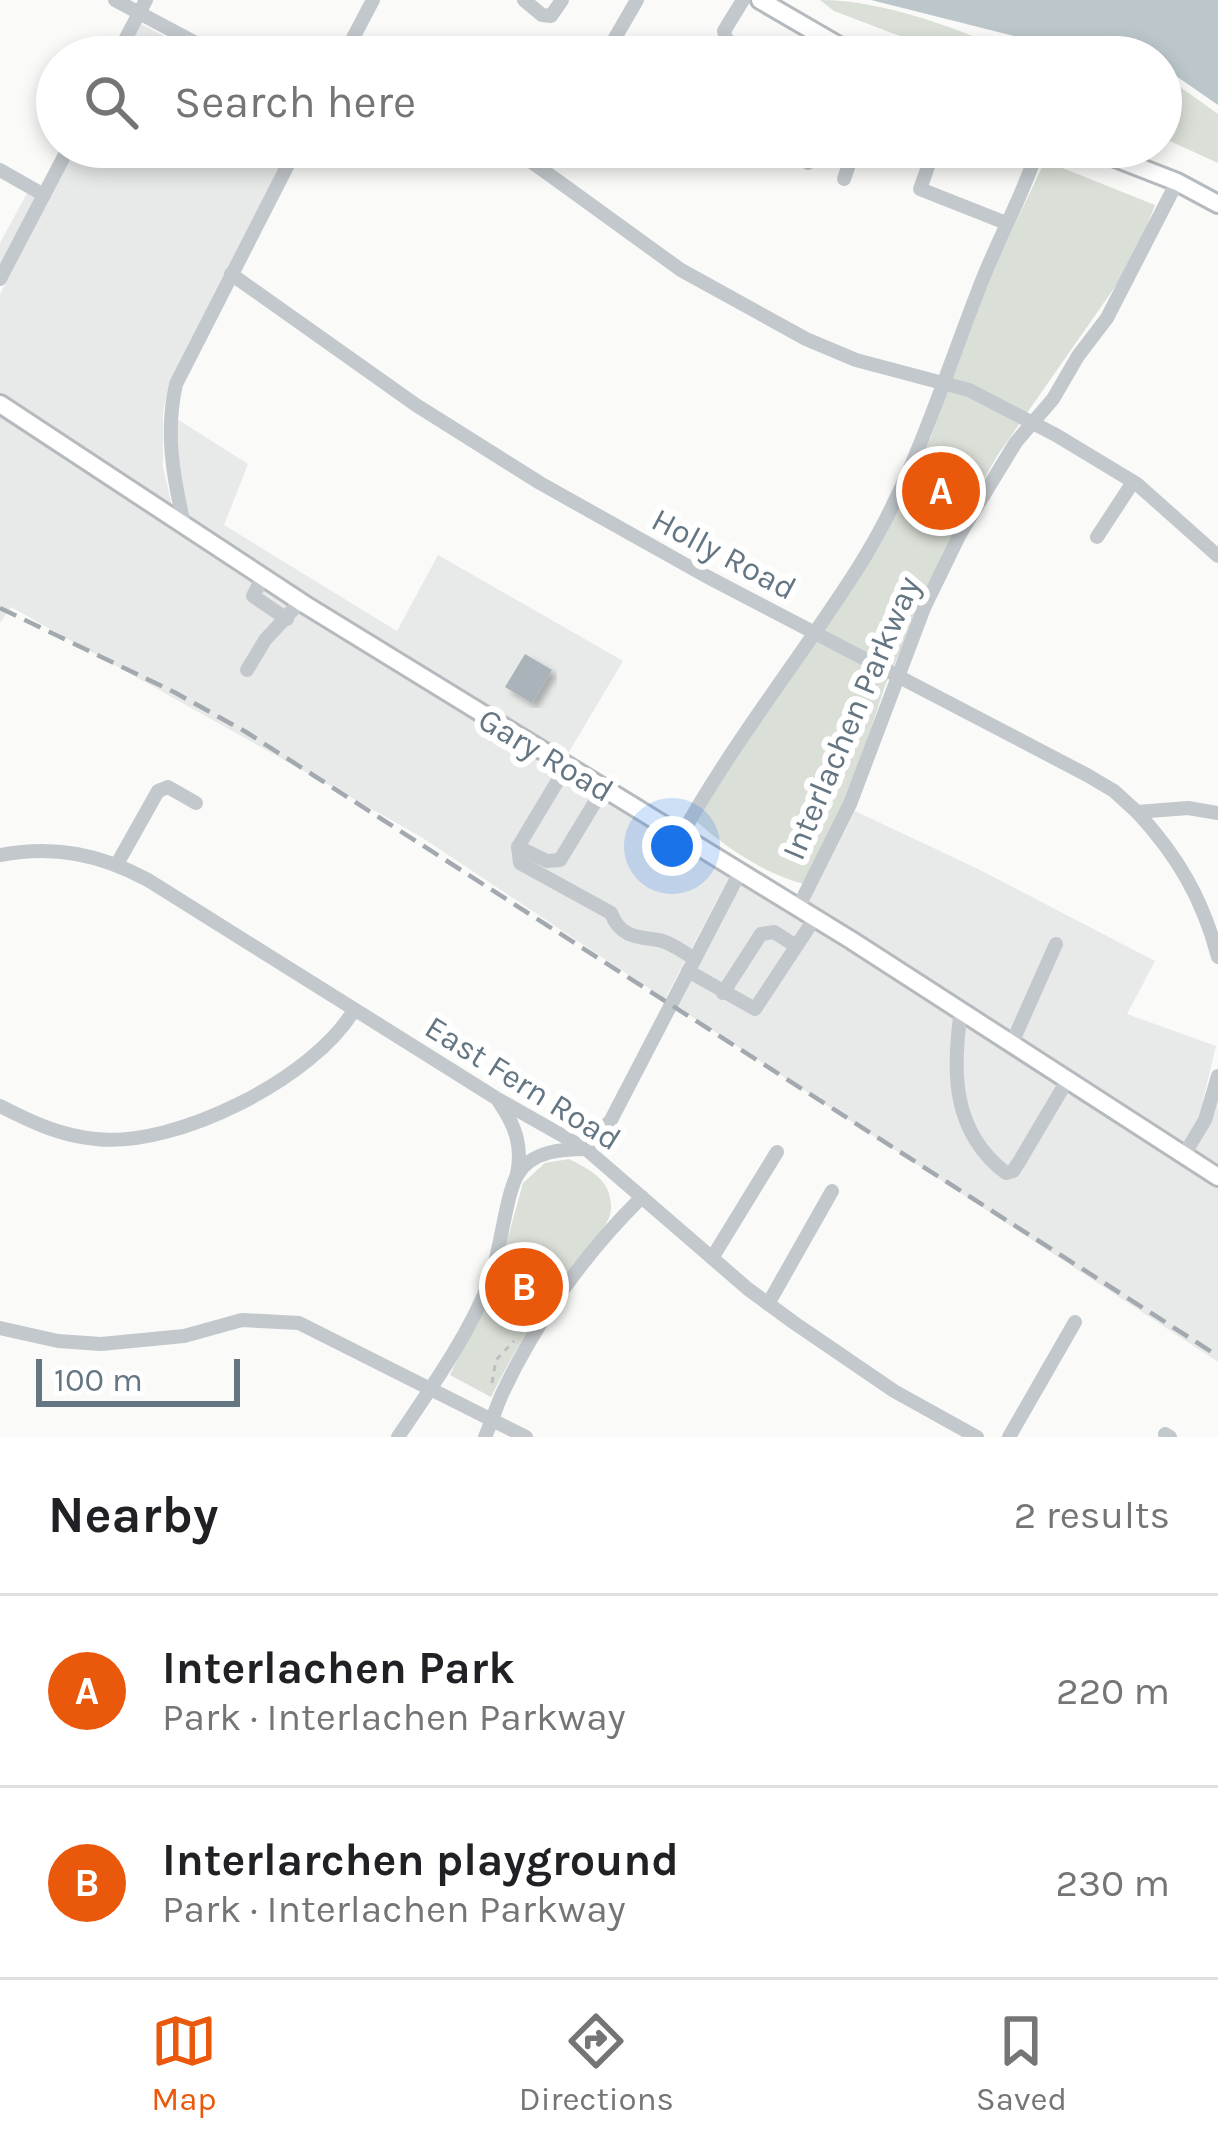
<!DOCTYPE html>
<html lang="en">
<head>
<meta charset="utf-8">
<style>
	:root { --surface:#fff; --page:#f2f2f2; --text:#202124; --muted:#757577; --line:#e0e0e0; --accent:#ea580c }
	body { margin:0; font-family:Karla,sans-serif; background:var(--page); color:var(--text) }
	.scale { position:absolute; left:36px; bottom:30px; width:204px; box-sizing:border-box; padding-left:12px; border:6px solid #657683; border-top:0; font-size:33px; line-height:42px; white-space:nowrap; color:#657683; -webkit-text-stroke:9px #fff; paint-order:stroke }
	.you { position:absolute; left:672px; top:846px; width:42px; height:42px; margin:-30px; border:9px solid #fff; border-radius:50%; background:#1a73e8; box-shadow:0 0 0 18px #1a73e833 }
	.badge { display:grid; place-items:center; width:78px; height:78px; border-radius:50%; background:var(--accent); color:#fff; font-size:39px; font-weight:700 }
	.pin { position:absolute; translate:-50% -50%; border:6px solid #fff; box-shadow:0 3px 12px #0006 }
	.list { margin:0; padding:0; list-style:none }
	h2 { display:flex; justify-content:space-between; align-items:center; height:156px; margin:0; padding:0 48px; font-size:51px }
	h2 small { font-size:39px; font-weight:400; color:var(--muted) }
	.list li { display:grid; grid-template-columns:78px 1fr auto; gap:36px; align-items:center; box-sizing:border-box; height:192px; padding:0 48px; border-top:3px solid var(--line) }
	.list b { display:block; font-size:45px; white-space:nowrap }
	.list p { margin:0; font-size:39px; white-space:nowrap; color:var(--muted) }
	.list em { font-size:39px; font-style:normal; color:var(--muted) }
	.icon { flex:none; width:66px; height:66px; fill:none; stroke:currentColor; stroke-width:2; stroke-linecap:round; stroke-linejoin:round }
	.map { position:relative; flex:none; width:1218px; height:1437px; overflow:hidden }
	.search { position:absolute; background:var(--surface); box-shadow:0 6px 18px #0003; left:36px; right:36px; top:36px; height:132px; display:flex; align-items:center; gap:30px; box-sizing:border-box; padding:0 42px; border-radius:66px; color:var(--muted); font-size:45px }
	.sheet { height:540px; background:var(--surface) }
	nav { display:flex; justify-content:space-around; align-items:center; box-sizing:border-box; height:168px; border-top:3px solid var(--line); background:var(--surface); font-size:33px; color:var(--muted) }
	nav a { display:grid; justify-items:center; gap:6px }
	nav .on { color:var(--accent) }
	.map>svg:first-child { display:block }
	.built { fill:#e8e9e9 }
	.green { fill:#dadfd7 }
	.water { fill:#bbc7cb }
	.building { fill:#aab3b9; filter:url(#shadow) }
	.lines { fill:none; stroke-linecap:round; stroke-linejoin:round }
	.major-casing { stroke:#b5babe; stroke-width:22 }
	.path { stroke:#bbbfc2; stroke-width:3; stroke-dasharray:6 6; stroke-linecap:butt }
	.minor { stroke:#c3c8cc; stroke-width:14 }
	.major { stroke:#fff; stroke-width:16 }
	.rail { stroke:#a2aab0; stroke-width:4.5; stroke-dasharray:18 9; stroke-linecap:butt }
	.labels { text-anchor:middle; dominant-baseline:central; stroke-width:12; stroke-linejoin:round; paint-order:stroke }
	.street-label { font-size:33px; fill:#657683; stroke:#fff }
</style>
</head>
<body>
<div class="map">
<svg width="1218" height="1437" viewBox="0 0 1218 1437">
	<defs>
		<filter id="shadow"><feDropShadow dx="5.5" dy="5.5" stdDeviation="3" flood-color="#0004"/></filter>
	</defs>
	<rect width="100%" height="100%" fill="#fafaf8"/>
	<g class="built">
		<path d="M141 24 204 57H124Z"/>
		<path d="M77 147H289L169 383 163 413V467L172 506 0 395V294Z"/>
		<path d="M27 193 35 198 0 264V243Z"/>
		<path d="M0 414 453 708 730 875 665 999 418 835 11 607 0 623Z"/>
		<path d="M177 419 248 464 224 525 397 631 438 555 623 661 566 757 309 598 190 519 178 464Z"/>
		<path d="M855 811 978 869 1155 961 1127 1014 1216 1046 1199 1117 1182 1145 808 904Z"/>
		<path d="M742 883 1218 1187V1362L677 1007Z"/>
		<path d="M1218 1103V1168L1194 1153Z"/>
	</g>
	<g class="green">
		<path d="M820 0C882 0 963 29 1019 57H955L834 11Z"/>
		<path d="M1161 79 1173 82 1218 114V163L1161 137Z"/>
		<path d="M1045 161 1155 205 1133 261 997 456 947 545 885 686 853 783 804 884C765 874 727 848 697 822L745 739 886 527 931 437 982 293Z"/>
		<path d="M569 1159C590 1170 610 1179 611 1205 612 1222 599 1233 589 1245 551 1292 518 1342 491 1397L450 1375 497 1277 523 1183 545 1163Z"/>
	</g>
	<path class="water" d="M871 0H1218V105L1176 76 1161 72V57H1098Z"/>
	<path class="building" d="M525 654 552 670 532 703 505 687Z"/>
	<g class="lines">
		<g class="major-casing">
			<g id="major">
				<path d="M760 0 858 57"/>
				<path d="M1087 147 1177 182 1218 204"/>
				<path d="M0 404 304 604 851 940 1218 1177"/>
			</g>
		</g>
		<g class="path">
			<path d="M524 1322 528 1306"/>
			<path d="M492 1383 496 1360 514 1341"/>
		</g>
		<g class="minor">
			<path d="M115 0 222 57"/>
			<path d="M524 0 542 15 551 16 562 0"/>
			<path d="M743 0 724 31 726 39 753 57"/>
			<path d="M116 57 146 0"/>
			<path d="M343 57 373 0"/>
			<path d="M604 57 637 0"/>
			<path d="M812 57 821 37"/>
			<path d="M511 147 681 270 806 339 856 360 969 390 1056 435 1137 484 1218 556"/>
			<path d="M935 147 920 189 1006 223"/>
			<path d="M808 163 814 147"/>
			<path d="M0 170 44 195"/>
			<path d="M844 179 855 147"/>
			<path d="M231 274 416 405 540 483 704 575 1087 775 1114 791 1137 812 1188 808 1218 813"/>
			<path d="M0 279 69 147"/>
			<path d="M184 524C173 476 165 433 176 384L297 147"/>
			<path d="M1097 537 1133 482"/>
			<path d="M263 577 253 596 287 619"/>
			<path d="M247 670 265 640 300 602"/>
			<path d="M566 767 518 847 520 863 611 913C620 937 637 937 659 940 671 942 684 953 695 959"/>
			<path d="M1137 812C1178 856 1203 900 1218 957"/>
			<path d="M681 836C733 742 800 659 858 568 913 481 941 386 978 291 996 242 1023 197 1038 147"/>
			<path d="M518 847 547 861 560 860 603 789"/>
			<path d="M0 855C54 845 100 854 148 880L496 1098 586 1149 748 1289 793 1322 894 1391 977 1437"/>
			<path d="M117 864 158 791 168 787 196 803"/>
			<path d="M798 908 850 804 924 608 960 534 1016 442 1053 399 1078 356 1107 318 1177 182"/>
			<path d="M688 971 755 1009 815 918"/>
			<path d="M723 993 761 934 774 932 796 946"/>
			<path d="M961 1011C952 1072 952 1132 1006 1173L1013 1171 1019 1162 1068 1079"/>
			<path d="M1012 1043 1056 944"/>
			<path d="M499 1102C515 1125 523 1146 517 1174"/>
			<path d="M0 1106C31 1122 61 1136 96 1139 176 1148 314 1078 354 1010"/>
			<path d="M1184 1155 1205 1120 1218 1076"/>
			<path d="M712 1258 777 1152"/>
			<path d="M768 1304 832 1191"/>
			<path d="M0 1328 58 1341 101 1344 184 1336 242 1320 299 1323 526 1437"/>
			<path d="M1165 1434 1170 1437"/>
			<path d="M398 1437C431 1388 467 1338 489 1283 500 1256 506 1192 518 1174 532 1151 562 1149 586 1149L611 1120 740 872"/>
			<path d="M485 1437C491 1423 496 1408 502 1394 536 1321 586 1252 642 1197"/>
			<path d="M1009 1437 1075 1322"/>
		</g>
		<use href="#major" class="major"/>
		<path class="rail" d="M0 608 174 692 246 732 1218 1356"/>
	</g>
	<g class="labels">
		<g class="street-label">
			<text transform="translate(724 554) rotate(28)">Holly Road</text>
			<text transform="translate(851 718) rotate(-67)">Interlachen Parkway</text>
			<text transform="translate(546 755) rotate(31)">Gary Road</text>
			<text transform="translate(523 1083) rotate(32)">East Fern Road</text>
		</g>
	</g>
</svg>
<div class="scale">100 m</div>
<div class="you"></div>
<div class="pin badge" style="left:941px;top:491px">A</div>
<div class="pin badge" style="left:524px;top:1287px">B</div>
<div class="search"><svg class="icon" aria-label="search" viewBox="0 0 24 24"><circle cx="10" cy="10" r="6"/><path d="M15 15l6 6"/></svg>Search here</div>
</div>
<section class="sheet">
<h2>Nearby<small>2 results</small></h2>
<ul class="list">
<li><span class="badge">A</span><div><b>Interlachen Park</b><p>Park · Interlachen Parkway</p></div><em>220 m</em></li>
<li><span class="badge">B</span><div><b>Interlarchen playground</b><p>Park · Interlachen Parkway</p></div><em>230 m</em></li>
</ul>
</section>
<nav>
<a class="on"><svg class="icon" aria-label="map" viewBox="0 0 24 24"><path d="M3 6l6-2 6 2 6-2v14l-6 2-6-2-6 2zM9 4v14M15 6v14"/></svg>Map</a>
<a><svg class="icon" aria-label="directions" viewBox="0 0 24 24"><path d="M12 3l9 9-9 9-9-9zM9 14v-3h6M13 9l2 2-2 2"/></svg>Directions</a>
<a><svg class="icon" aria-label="saved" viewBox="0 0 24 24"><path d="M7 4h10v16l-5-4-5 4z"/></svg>Saved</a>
</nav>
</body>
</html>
